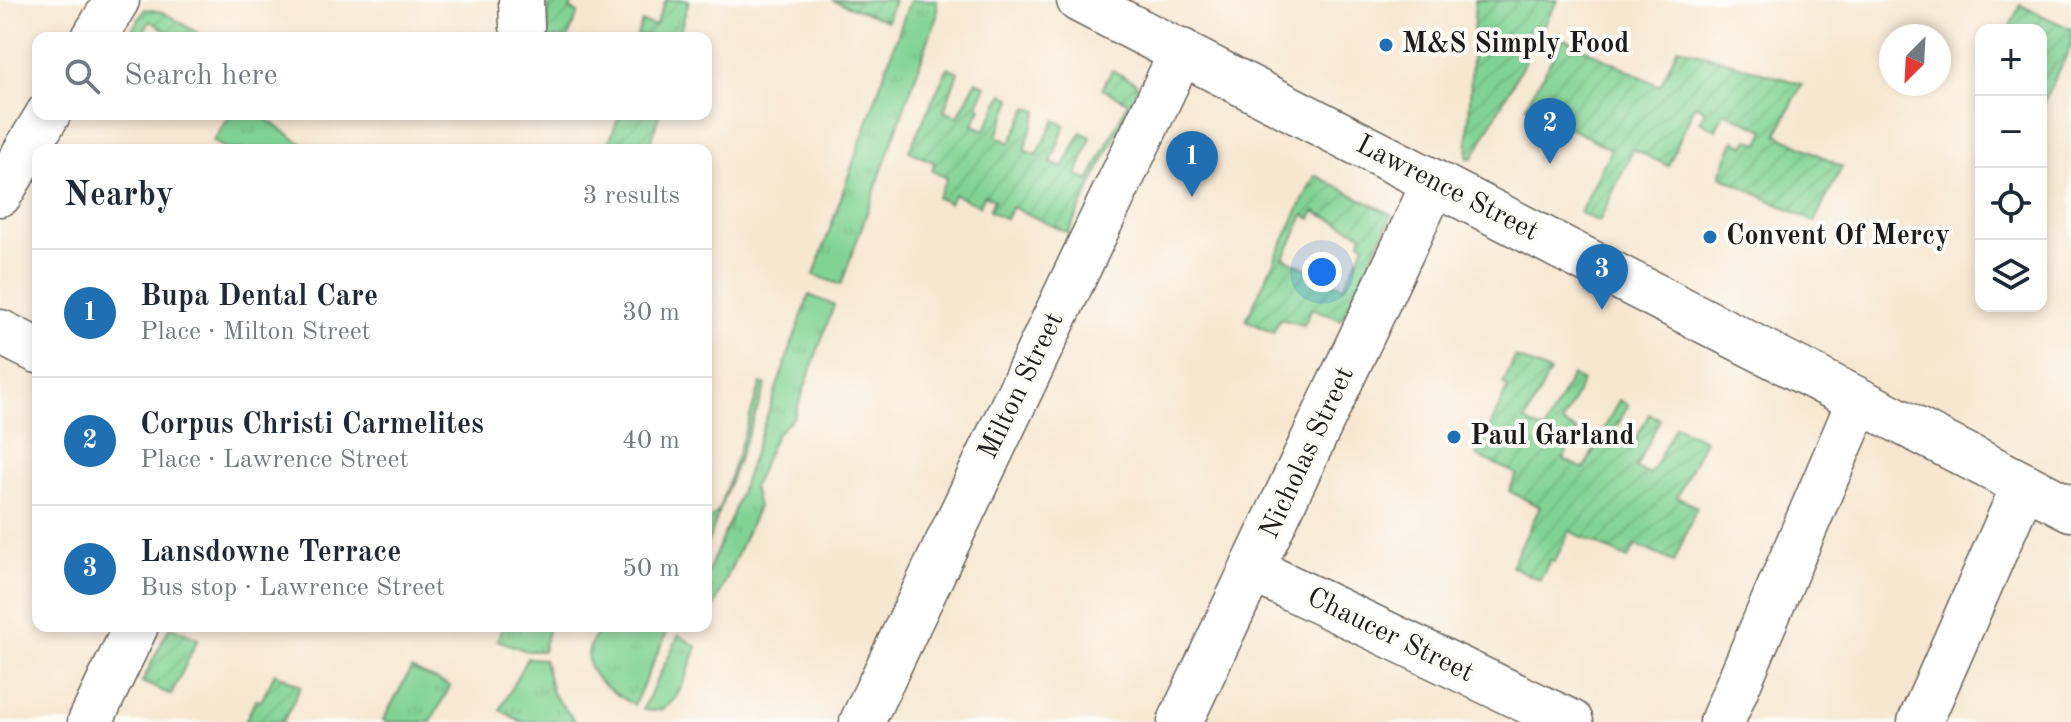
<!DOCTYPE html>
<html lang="en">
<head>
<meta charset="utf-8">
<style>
	:root { --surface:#fff; --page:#f6f6f7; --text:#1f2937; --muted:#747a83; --line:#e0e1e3; --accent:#1f6fb2 }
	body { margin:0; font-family:"Old Standard TT",serif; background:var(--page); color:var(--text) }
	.controls { position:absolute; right:24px; top:24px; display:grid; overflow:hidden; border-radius:16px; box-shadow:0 4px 12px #0003 }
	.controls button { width:72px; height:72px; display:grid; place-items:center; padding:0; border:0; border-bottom:2px solid var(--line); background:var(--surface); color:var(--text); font:40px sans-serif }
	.compass { position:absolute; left:1879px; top:24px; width:72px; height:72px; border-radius:50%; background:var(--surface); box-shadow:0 4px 12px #0003; rotate:204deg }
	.you { position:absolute; left:1322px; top:272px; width:28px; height:28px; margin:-20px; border:6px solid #fff; border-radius:50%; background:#1a73e8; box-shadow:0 0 0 12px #1a73e833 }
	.badge { display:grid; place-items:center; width:52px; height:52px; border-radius:50%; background:var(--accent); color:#fff; font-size:26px; font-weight:700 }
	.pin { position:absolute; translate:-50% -66px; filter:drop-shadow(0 2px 4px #0008) }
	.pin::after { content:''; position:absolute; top:42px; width:28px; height:24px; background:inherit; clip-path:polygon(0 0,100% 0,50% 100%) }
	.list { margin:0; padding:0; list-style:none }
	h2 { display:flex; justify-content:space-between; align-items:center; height:104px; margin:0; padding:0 32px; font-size:34px }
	h2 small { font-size:26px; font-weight:400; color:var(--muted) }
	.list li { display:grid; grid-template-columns:52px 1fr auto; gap:24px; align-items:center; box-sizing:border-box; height:128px; padding:0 32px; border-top:2px solid var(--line) }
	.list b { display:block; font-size:30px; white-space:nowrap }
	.list p { margin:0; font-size:26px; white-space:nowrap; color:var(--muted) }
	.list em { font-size:26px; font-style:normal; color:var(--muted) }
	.icon { flex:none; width:44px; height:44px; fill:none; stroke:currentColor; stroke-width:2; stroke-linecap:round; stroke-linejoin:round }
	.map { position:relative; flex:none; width:2071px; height:722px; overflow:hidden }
	.search { position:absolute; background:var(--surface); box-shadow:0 4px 12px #0003; left:32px; top:32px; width:680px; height:88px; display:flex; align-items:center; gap:20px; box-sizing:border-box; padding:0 28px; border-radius:16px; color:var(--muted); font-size:30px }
	.panel { position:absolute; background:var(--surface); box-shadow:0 4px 12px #0003; left:32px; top:144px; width:680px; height:488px; border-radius:16px }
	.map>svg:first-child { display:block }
	.grass { fill:url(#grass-tufts); stroke:#4e7858; stroke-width:2 }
	.garden { fill:url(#garden-furrows); stroke:#4e7858; stroke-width:2; fill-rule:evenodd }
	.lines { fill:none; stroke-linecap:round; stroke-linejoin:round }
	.street-casing { stroke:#69635b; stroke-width:47 }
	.primary-casing { stroke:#69635b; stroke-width:47 }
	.street { stroke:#fff; stroke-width:44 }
	.primary { stroke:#fff; stroke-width:44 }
	.poi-dot { fill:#1f6fb2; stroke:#fdfcf7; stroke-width:3 }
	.labels { text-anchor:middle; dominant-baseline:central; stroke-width:8; stroke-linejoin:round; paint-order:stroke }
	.poi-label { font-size:28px; font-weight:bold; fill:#1c1c1c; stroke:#fdfcf7; text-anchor:start }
	.street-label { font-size:28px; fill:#1c1c1c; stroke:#fdfcf7 }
</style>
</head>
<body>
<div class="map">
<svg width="2071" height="722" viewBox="0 0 2071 722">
	<defs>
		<pattern id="grass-tufts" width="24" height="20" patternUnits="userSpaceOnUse" patternTransform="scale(2)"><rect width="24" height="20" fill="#81d394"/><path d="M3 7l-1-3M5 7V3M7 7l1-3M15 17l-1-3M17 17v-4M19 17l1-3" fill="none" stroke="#6fb57f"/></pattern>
		<pattern id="garden-furrows" width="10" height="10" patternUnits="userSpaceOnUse" patternTransform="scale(2)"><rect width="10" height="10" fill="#81d394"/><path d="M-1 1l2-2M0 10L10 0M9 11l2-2" fill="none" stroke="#6fb57f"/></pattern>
	</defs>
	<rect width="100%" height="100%" fill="#fdfcf7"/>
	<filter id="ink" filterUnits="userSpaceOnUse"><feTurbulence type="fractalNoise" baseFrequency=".0125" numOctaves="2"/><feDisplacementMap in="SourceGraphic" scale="16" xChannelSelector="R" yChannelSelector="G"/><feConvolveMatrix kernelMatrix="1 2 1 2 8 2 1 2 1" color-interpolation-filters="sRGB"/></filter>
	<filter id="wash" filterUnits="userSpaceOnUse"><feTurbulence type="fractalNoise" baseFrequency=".006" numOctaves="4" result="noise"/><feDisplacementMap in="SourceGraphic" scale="32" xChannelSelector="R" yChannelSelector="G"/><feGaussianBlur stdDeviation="1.8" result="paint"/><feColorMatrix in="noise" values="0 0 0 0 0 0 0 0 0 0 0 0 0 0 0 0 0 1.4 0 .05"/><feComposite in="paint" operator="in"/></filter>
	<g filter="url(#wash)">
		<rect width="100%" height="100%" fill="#f7e7d1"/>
		<g class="grass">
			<path d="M910 0H937V16L841 285 814 275Z"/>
			<path d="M231 114H259L311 150H228L213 141Z"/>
			<path d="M809 295 834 305 794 417 776 434 753 487 758 507 706 625V576L732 516Z"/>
			<path d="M761 383 766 385 706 547V523L719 510Z"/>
			<path d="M503 626H549L543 651H527L497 640Z"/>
			<path d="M602 626 669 628 634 705C600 685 569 666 602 626Z"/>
			<path d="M679 635 697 647C688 669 677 722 643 709Z"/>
			<path d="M527 658 544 659 552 693 576 722H522L500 710Z"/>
			<path d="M411 669 450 686 431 722H387L383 720Z"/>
		</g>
		<g class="garden">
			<path d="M548 0H574L570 9 578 13 568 38H548Z"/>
			<path d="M666 0H689L678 38 637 35 642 22 655 26Z"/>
			<path d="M832 0H894L887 21Z"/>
			<path d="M1475 0H1558L1472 159 1467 157Z"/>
			<path d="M2020 5 2071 29V46L2041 108V30H2008Z"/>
			<path d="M145 9 163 12 206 38H179L150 21 140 38H127Z"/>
			<path d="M1563 38 1660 86 1678 47 1802 84 1777 134 1842 167 1814 222 1720 176 1734 140 1745 146 1748 139 1759 144 1765 130 1724 112 1716 130 1700 121 1705 110 1695 105 1668 166 1633 149 1599 222 1580 213 1611 149 1526 106Z"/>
			<path d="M948 67 958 72 944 111 958 117 976 81 986 86 977 105 981 108 973 125 985 130 1003 94 1012 99 997 136 1010 143 1028 107 1038 111 1024 150 1037 155 1055 120 1065 125 1051 163 1063 168 1081 132 1091 137 1077 175 1089 181 1128 102 1102 89 1112 70 1136 83 1138 91 1068 233 1012 207 1006 219 989 211 994 200 985 195 979 206 954 194 949 203 937 198 947 178 932 171 935 163 909 151Z"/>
			<path d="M620 114H659L649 150H606Z"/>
			<path d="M1315 175 1392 215 1341 320 1312 308 1304 325 1280 319 1273 333 1246 320ZM1314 211 1362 234 1360 241 1365 244 1344 287 1284 258 1304 215 1311 219Z"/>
			<path d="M1515 357 1550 372 1525 421 1544 431 1572 375 1583 381 1562 423 1577 431 1563 459 1584 469 1619 400 1628 405 1613 434 1633 445 1649 414 1660 419 1636 468 1650 475 1675 426 1705 440 1677 497 1697 507 1674 562 1636 545 1628 559 1570 531 1554 562 1550 560 1540 580 1511 566 1540 507 1509 491 1517 474 1477 456 1508 387 1503 384Z"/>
			<path d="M170 626 198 639 171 695 142 682Z"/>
			<path d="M275 673 301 686 283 722H245L256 699 261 701Z"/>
		</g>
	</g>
	<g filter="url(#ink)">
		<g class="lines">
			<g class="street-casing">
				<g id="street">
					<path d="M521 0 522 27"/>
					<path d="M94 38 117 0"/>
					<path d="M0 194 48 114"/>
					<path d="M0 332 38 351"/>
					<path d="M1253 570 1571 722"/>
					<path d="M90 722 136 626"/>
					<path d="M862 722 1182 51"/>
					<path d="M1180 722 1434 183"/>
					<path d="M1722 722 1859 401"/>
					<path d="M1920 722 2024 485"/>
				</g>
			</g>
			<g class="primary-casing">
				<path id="primary" d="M1079 0 2071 509"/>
			</g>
			<use href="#street" class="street"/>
			<use href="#primary" class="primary"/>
		</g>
	</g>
	<g class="poi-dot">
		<circle cx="1386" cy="45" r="8"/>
		<circle cx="1710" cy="237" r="8"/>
		<circle cx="1454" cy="437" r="8"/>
	</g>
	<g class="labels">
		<g class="poi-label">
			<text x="1402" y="45">M&amp;S Simply Food</text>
			<text x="1726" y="237">Convent Of Mercy</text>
			<text x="1470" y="437">Paul Garland</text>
		</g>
		<g class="street-label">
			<text transform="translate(1447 189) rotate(27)">Lawrence Street</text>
			<text transform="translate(1022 386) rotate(-64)">Milton Street</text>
			<text transform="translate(1308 453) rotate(-65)">Nicholas Street</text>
			<text transform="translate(1390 636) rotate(26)">Chaucer Street</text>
		</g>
	</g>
</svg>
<div class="controls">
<button>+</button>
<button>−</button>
<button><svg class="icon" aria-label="locate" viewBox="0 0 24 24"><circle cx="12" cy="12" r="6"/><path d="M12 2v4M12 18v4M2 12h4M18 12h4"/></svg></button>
<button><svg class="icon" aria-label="layers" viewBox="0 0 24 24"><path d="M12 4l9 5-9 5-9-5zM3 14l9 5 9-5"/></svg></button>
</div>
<svg class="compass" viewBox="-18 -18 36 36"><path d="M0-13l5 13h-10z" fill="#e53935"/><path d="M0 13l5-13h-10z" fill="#747a83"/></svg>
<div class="you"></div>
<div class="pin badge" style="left:1192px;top:197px">1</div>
<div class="pin badge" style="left:1550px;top:164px">2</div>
<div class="pin badge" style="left:1602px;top:310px">3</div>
<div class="search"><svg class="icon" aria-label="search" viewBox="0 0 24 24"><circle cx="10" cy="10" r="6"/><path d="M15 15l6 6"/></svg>Search here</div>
<section class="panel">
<h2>Nearby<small>3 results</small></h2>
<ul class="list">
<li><span class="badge">1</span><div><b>Bupa Dental Care</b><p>Place · Milton Street</p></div><em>30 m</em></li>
<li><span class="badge">2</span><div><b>Corpus Christi Carmelites</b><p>Place · Lawrence Street</p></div><em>40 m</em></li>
<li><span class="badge">3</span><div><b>Lansdowne Terrace</b><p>Bus stop · Lawrence Street</p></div><em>50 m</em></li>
</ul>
</section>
</div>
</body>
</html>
